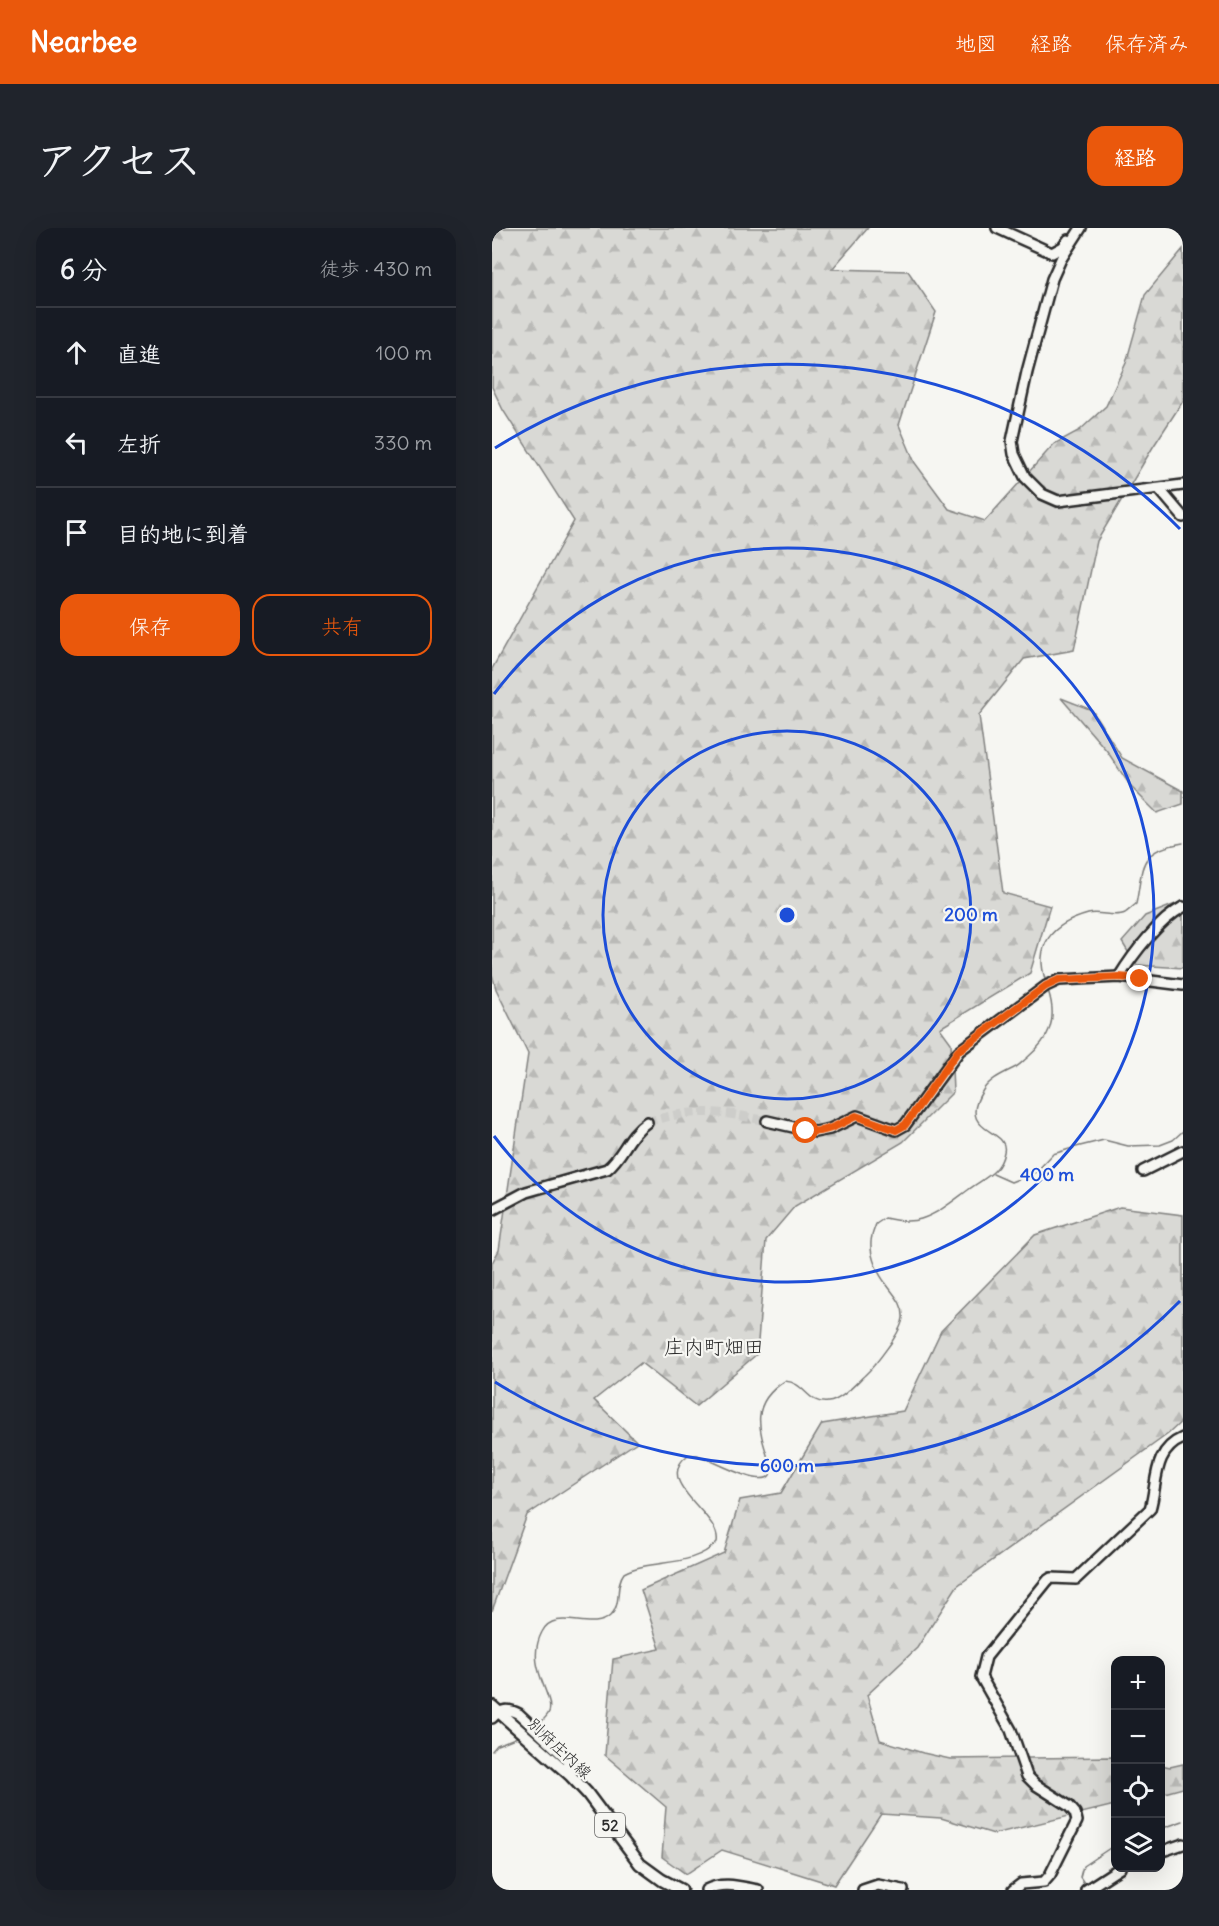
<!DOCTYPE html>
<html lang="ja">
<head>
<meta charset="utf-8">
<style>
	:root { --surface:#171b24; --page:#20242c; --text:#f1f3f6; --muted:#9ea1a6; --line:#363941; --accent:#ea580c }
	body { margin:0; font-family:Delius,"Klee One",sans-serif; background:var(--page); color:var(--text) }
	.controls { position:absolute; right:18px; bottom:18px; display:grid; overflow:hidden; border-radius:12px; box-shadow:0 6px 24px #0002 }
	.controls button { width:54px; height:54px; display:grid; place-items:center; padding:0; border:0; border-bottom:2px solid var(--line); background:var(--surface); color:var(--text); font:30px sans-serif }
	.stop { position:absolute; width:18px; height:18px; margin:-14px; border:4px solid #ea580c; border-radius:50%; background:#fff }
	.stop.end { background:#ea580c; border-color:#fff; box-shadow:0 2px 6px #0008 }
	.list { margin:0; padding:0; list-style:none }
	h2 { display:flex; justify-content:space-between; align-items:center; height:78px; margin:0; padding:0 24px; font-size:26px }
	h2 small { font-size:20px; font-weight:400; color:var(--muted) }
	.list li { display:grid; grid-template-columns:39px 1fr auto; gap:18px; align-items:center; box-sizing:border-box; height:90px; padding:0 24px; border-top:2px solid var(--line) }
	.list b { display:block; font-size:22px; white-space:nowrap }
	.list em { font-size:20px; font-style:normal; color:var(--muted) }
	.actions { display:flex; gap:12px; padding:18px 24px }
	.actions a { flex:1; padding:14px 0; border:2px solid var(--accent); border-radius:18px; text-align:center; font-size:21px; color:var(--accent) }
	.actions .main { background:var(--accent); color:#fff }
	.icon { flex:none; width:33px; height:33px; fill:none; stroke:currentColor; stroke-width:2; stroke-linecap:round; stroke-linejoin:round }
	.map { position:relative; flex:none; width:691px; height:1662px; overflow:hidden; border-radius:18px }
	header { display:flex; align-items:center; gap:36px; box-sizing:border-box; height:84px; padding:0 30px; background:var(--accent); color:#fff }
	header strong { font-size:28px }
	nav { display:flex; gap:33px; margin-inline-start:auto; font-size:21px }
	.intro { display:flex; align-items:center; justify-content:space-between; box-sizing:border-box; height:144px; padding:0 36px }
	h1 { margin:0; font-size:42px }
	.button { padding:15px 27px; border-radius:18px; background:var(--accent); color:#fff; font-size:21px; font-weight:700 }
	main { display:flex; gap:36px; padding:0 36px }
	aside { flex:1; background:var(--surface); border-radius:18px; box-shadow:0 6px 24px #0002 }
	.map>svg:first-child { display:block }
	.forest { fill:url(#forest-firs); stroke:#828280; stroke-width:1.5 }
	.lines { fill:none; stroke-linecap:round; stroke-linejoin:round }
	.stream { stroke:#7a7a78; stroke-width:1.5 }
	.minor-tunnel { stroke:#cdcdca; stroke-width:9; stroke-dasharray:9 4.5; stroke-linecap:butt }
	.minor-casing { stroke:#2b2b2b; stroke-width:14 }
	.major-casing { stroke:#2b2b2b; stroke-width:15 }
	.minor { stroke:#f6f6f2; stroke-width:9 }
	.major { stroke:#f6f6f2; stroke-width:10 }
	.route { stroke:#ea580c; stroke-width:8 }
	.ring { fill:none; stroke:#1d4ed8; stroke-width:3 }
	.labels { text-anchor:middle; dominant-baseline:central; stroke-width:4.5; stroke-linejoin:round; paint-order:stroke }
	.shield { fill:#f6f6f2; stroke:#686867; stroke-width:1.5 }
	.shield-label { font-size:15px; font-weight:bold; fill:#2b2b2b }
	.street-label { font-size:16px; fill:#2b2b2b; stroke:#f6f6f2 }
	.quarter-label { font-size:20px; fill:#2b2b2b; stroke:#f6f6f2 }
	.centre { fill:#1d4ed8; stroke:#f6f6f2; stroke-width:3 }
	.ring-label { font-size:18px; text-anchor:middle; font-weight:bold; fill:#1d4ed8; stroke:#f6f6f2; stroke-width:4.5; stroke-linejoin:round; paint-order:stroke }
</style>
</head>
<body>
<header>
<strong>Nearbee</strong>
<nav><a>地図</a><a>経路</a><a>保存済み</a></nav>
</header>
<div class="intro"><h1>アクセス</h1><a class="button">経路</a></div>
<main>
<aside>
<h2>6 分<small>徒歩 · 430 m</small></h2>
<ul class="list">
<li><svg class="icon" aria-label="ahead" viewBox="0 0 24 24"><path d="M12 20V5M6 11l6-6 6 6"/></svg><div><b>直進</b></div><em>100 m</em></li>
<li><svg class="icon" aria-label="left" viewBox="0 0 24 24"><path d="M17 20v-9H6M10 6l-5 5 5 5"/></svg><div><b>左折</b></div><em>330 m</em></li>
<li><svg class="icon" aria-label="arrive" viewBox="0 0 24 24"><path d="M6 21V4h12l-3 4 3 4H6"/></svg><div><b>目的地に到着</b></div></li>
</ul>
<div class="actions"><a class="main">保存</a><a>共有</a></div>
</aside>
<div class="map">
<svg width="691" height="1662" viewBox="0 0 691 1662">
	<defs>
		<pattern id="forest-firs" width="22" height="20" patternUnits="userSpaceOnUse" patternTransform="scale(1.5)"><rect width="22" height="20" fill="#d9d9d5"/><path d="M5 1l3.5 6h-7zM16 11l3.5 6h-7z" fill="#babab7"/></pattern>
	</defs>
	<rect width="100%" height="100%" fill="#f6f6f2"/>
	<filter id="ink" filterUnits="userSpaceOnUse"><feTurbulence type="fractalNoise" baseFrequency=".0167" numOctaves="2"/><feDisplacementMap in="SourceGraphic" scale="12" xChannelSelector="R" yChannelSelector="G"/><feConvolveMatrix kernelMatrix="1 2 1 2 8 2 1 2 1" color-interpolation-filters="sRGB"/></filter>
	<g filter="url(#ink)">
		<g class="forest">
			<path d="M0 0H376L340 41 416 43 444 84 407 197 423 235 457 281 493 293 562 216 588 202 614 178 634 135 653 67 691 21V173L661 219 605 313 582 422 532 431 487 487 511 665 558 678 538 745 448 800 459 815 461 864 411 914 303 978 274 1012 265 1126 204 1178 149 1135 102 1172 145 1214 35 1287 0 1383V1035L7 1022 36 826 4 761 0 746V441L82 293 11 182 0 159Z"/>
			<path d="M569 470 600 482 630 530 691 563V576L665 585 639 559 615 523Z"/>
			<path d="M691 673V740L644 737 630 714 653 688Z"/>
			<path d="M628 979 691 987V1192L676 1206 465 1358 425 1420 375 1467 388 1512 431 1525 458 1531 623 1529V1577L502 1606 449 1590 389 1586 342 1657 230 1622 194 1646 170 1629 174 1579 113 1527 121 1431 168 1421 149 1362 232 1325 248 1272 289 1265 330 1196 411 1183 449 1103 543 1007Z"/>
			<path d="M691 1536V1560L669 1566V1537L678 1539Z"/>
		</g>
		<g class="lines">
			<g class="stream">
				<path d="M554 754C541 717 560 696 596 686 607 683 623 690 633 685 636 683 640 679 644 676 652 638 644 623 691 615"/>
				<path d="M501 946 519 954 544 944 561 926 584 919 612 912 636 918 668 917 681 912 691 903"/>
				<path d="M45 1498C49 1494 55 1489 57 1484 63 1468 32 1438 50 1404 63 1378 100 1405 118 1388 131 1376 122 1358 132 1345 160 1330 200 1341 225 1314 230 1286 159 1255 196 1227 199 1227 202 1227 205 1227 217 1230 269 1261 278 1247 280 1243 278 1237 277 1233 266 1199 258 1175 293 1153 313 1154 316 1177 336 1174 349 1173 363 1156 373 1147 383 1138 391 1126 399 1115 404 1107 410 1099 411 1090 412 1076 402 1067 395 1057 386 1046 378 1029 379 1014 379 1008 382 1002 384 996L393 990C405 993 417 995 429 991 447 985 461 973 476 962 491 950 508 946 512 924 518 900 463 906 491 862 499 850 513 845 524 839 529 836 531 833 535 830 558 810 566 792 556 762"/>
				<path d="M0 1523 5 1517 28 1508"/>
				<path d="M668 1601 691 1593"/>
				<path d="M594 1658 588 1649 591 1638 624 1616"/>
			</g>
			<path class="minor-tunnel" d="M155 894C201 880 229 883 275 893"/>
			<g class="minor-casing">
				<g id="minor">
					<path d="M505 0 560 25 571 19 576 12"/>
					<path d="M589 0 569 31 560 51 535 144 520 213 522 226 533 249 550 266 566 273 691 257"/>
					<path d="M668 262 691 289"/>
					<path d="M627 749C641 726 667 692 691 679"/>
					<path d="M275 893 323 904 338 901 365 888 404 902 413 897 467 823 554 758 567 752 627 749 691 757"/>
					<path d="M651 943 691 923"/>
					<path d="M0 982 34 964 115 941C132 927 135 908 155 894"/>
					<path d="M0 1490C9 1481 16 1480 27 1486L75 1531 79 1537V1548"/>
					<path d="M668 1624 691 1616"/>
					<path d="M214 1662C231 1653 249 1659 266 1662"/>
					<path d="M371 1662 386 1657 411 1662"/>
					<path d="M521 1662 529 1656 552 1654 558 1647 585 1593 583 1585 577 1578 544 1557 535 1548 519 1502 489 1449 494 1429 556 1352 559 1350 584 1351 658 1281C666 1255 660 1223 691 1210"/>
					<path d="M594 1662 628 1640"/>
				</g>
			</g>
			<g class="major-casing">
				<path id="major" d="M0 1478 79 1548 95 1565 148 1636 170 1652 189 1662"/>
			</g>
			<use href="#minor" class="minor"/>
			<use href="#major" class="major"/>
		</g>
	</g>
	<g class="lines" filter="url(#ink)">
		<path class="route" d="M314 903C332 906 349 896 364 888L404 902 413 897 466 823 554 758 567 752 627 749 648 751"/>
	</g>
	<g class="ring">
		<circle cx="295" cy="687" r="184"/>
		<path d="M2 466A367 367 0 1 1 2 908"/>
		<path d="M688 1073A551 551 0 0 1 3 1154M3 220A551 551 0 0 1 688 301"/>
	</g>
	<g class="labels">
		<rect class="shield" x="103" y="1585" width="30" height="24" rx="4.5"/>
		<g class="shield-label">
			<text x="118" y="1597">52</text>
		</g>
		<g class="street-label">
			<text transform="translate(68 1520) rotate(43)">別府庄内線</text>
		</g>
		<g class="quarter-label">
			<text x="222" y="1118">庄内町畑田</text>
		</g>
	</g>
	<circle cx="295" cy="687" r="9" class="centre"/>
	<g class="ring-label">
		<text x="479" y="693">200 m</text>
		<text x="555" y="953">400 m</text>
		<text x="295" y="1244">600 m</text>
	</g>
</svg>
<div class="controls">
<button>+</button>
<button>−</button>
<button><svg class="icon" aria-label="locate" viewBox="0 0 24 24"><circle cx="12" cy="12" r="6"/><path d="M12 2v4M12 18v4M2 12h4M18 12h4"/></svg></button>
<button><svg class="icon" aria-label="layers" viewBox="0 0 24 24"><path d="M12 4l9 5-9 5-9-5zM3 14l9 5 9-5"/></svg></button>
</div>
<div class="stop" style="left:314px;top:903px"></div>
<div class="stop end" style="left:648px;top:751px"></div>
</div>
</main>
</body>
</html>
